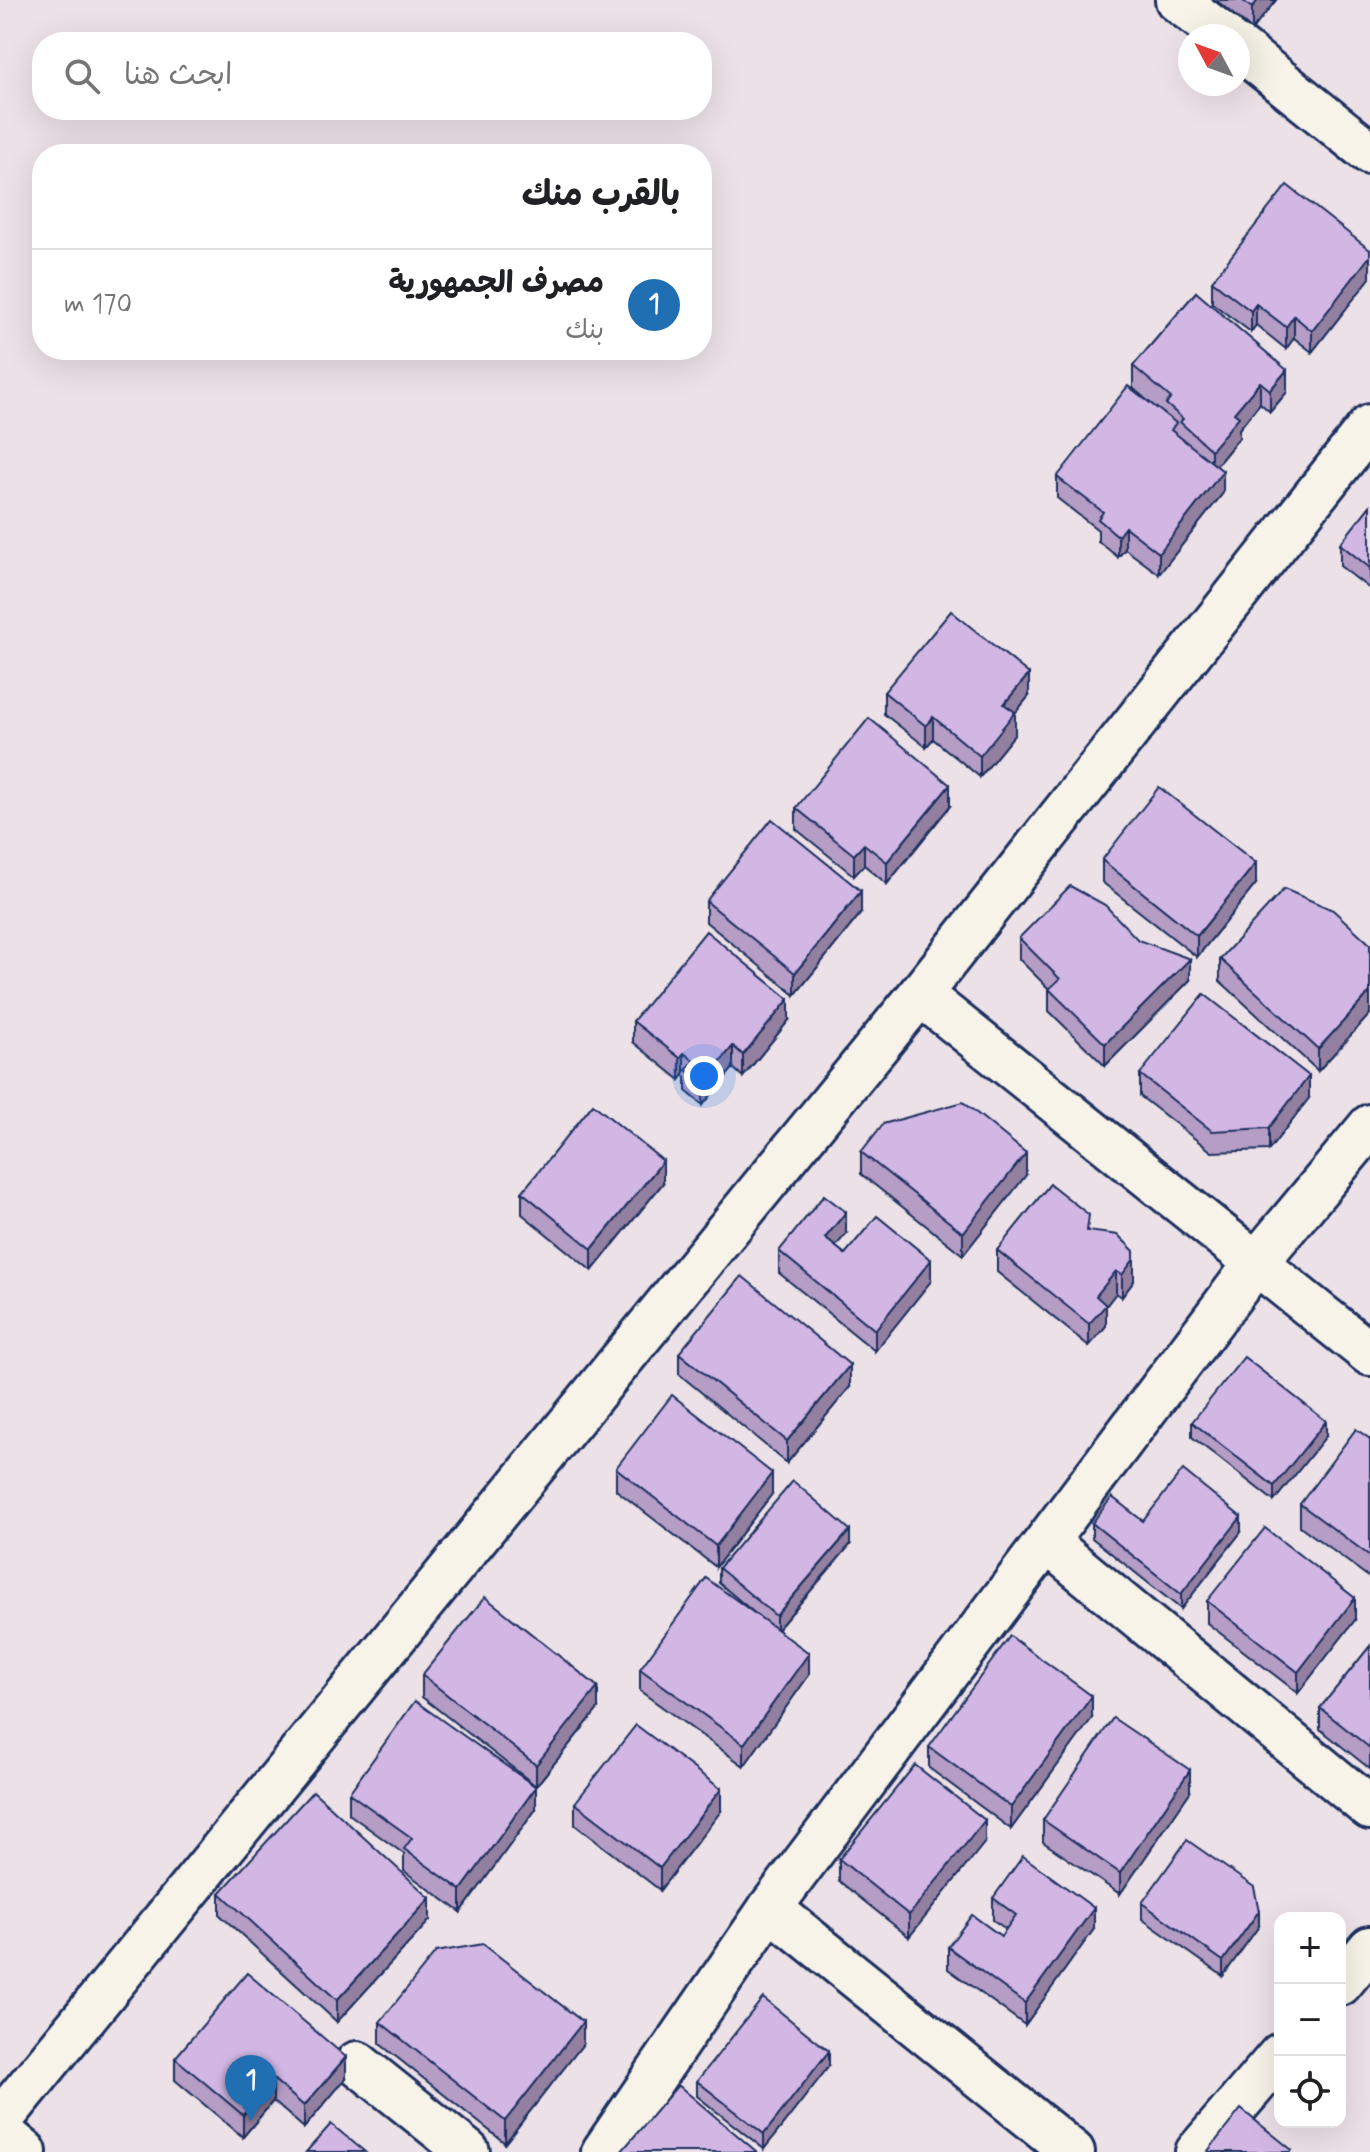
<!DOCTYPE html>
<html lang="ar">
<head>
<meta charset="utf-8">
<style>
	:root { --surface:#fff; --page:#f6f6f6; --text:#202124; --muted:#757577; --line:#e0e0e0; --accent:#1f6fb2 }
	body { margin:0; font-family:Mynerve,"Playpen Sans Arabic",sans-serif; background:var(--page); color:var(--text); direction:rtl }
	.controls { position:absolute; right:24px; bottom:24px; display:grid; overflow:hidden; border-radius:16px; box-shadow:0 8px 32px #0002 }
	.controls button { width:72px; height:72px; display:grid; place-items:center; padding:0; border:0; border-bottom:2px solid var(--line); background:var(--surface); color:var(--text); font:40px sans-serif }
	.compass { position:absolute; left:1178px; top:24px; width:72px; height:72px; border-radius:50%; background:var(--surface); box-shadow:0 8px 32px #0002; rotate:311deg }
	.you { position:absolute; left:704px; top:1076px; width:28px; height:28px; margin:-20px; border:6px solid #fff; border-radius:50%; background:#1a73e8; box-shadow:0 0 0 12px #1a73e833 }
	.badge { display:grid; place-items:center; width:52px; height:52px; border-radius:50%; background:var(--accent); color:#fff; font-size:26px; font-weight:700 }
	.pin { position:absolute; translate:-50% -66px; filter:drop-shadow(0 2px 4px #0008) }
	.pin::after { content:''; position:absolute; top:42px; width:28px; height:24px; background:inherit; clip-path:polygon(0 0,100% 0,50% 100%) }
	.list { margin:0; padding:0; list-style:none }
	h2 { display:flex; justify-content:space-between; align-items:center; height:104px; margin:0; padding:0 32px; font-size:34px }
	h2 small { font-size:26px; font-weight:400; color:var(--muted) }
	.list li { display:grid; grid-template-columns:52px 1fr auto; gap:24px; align-items:center; box-sizing:border-box; height:112px; padding:0 32px; border-top:2px solid var(--line) }
	.list b { display:block; font-size:30px; white-space:nowrap }
	.list p { margin:0; font-size:26px; white-space:nowrap; color:var(--muted) }
	.list em { font-size:26px; font-style:normal; color:var(--muted) }
	.icon { flex:none; width:44px; height:44px; fill:none; stroke:currentColor; stroke-width:2; stroke-linecap:round; stroke-linejoin:round }
	.map { position:relative; flex:none; width:1370px; height:2152px; overflow:hidden; direction:ltr }
	.search { position:absolute; background:var(--surface); box-shadow:0 8px 32px #0002; left:32px; top:32px; width:680px; height:88px; display:flex; align-items:center; gap:20px; box-sizing:border-box; padding:0 28px; border-radius:32px; color:var(--muted); font-size:30px }
	.panel { position:absolute; background:var(--surface); box-shadow:0 8px 32px #0002; left:32px; top:144px; width:680px; height:216px; border-radius:32px; direction:rtl }
	.map>svg:first-child { display:block }
	.lines { fill:none; stroke-linecap:round; stroke-linejoin:round }
	.minor-casing { stroke:#1b2f5e; stroke-width:48 }
	.minor { stroke:#f7f3e8; stroke-width:42 }
	.wall { fill:#b59dc5; stroke:#1b2f5e; stroke-width:2 }
	.shaded-wall { fill:#9380a0; stroke:#1b2f5e; stroke-width:2 }
	.building { fill:#d2b7e5; stroke:#1b2f5e; stroke-width:2 }
</style>
</head>
<body>
<div class="map">
<svg width="1370" height="2152" viewBox="0 0 1370 2152">
	<rect width="100%" height="100%" fill="#ece1e7"/>
	<filter id="ink" filterUnits="userSpaceOnUse"><feTurbulence type="fractalNoise" baseFrequency=".0125" numOctaves="2"/><feDisplacementMap in="SourceGraphic" scale="16" xChannelSelector="R" yChannelSelector="G"/><feConvolveMatrix kernelMatrix="1 2 1 2 8 2 1 2 1" color-interpolation-filters="sRGB"/></filter>
	<g filter="url(#ink)">
		<g class="lines">
			<g class="minor-casing">
				<g id="minor">
					<path d="M1177 0 1224 36"/>
					<path d="M1238 47 1370 153"/>
					<path d="M920 994 1370 1354"/>
					<path d="M1047 1542 1370 1808"/>
					<path d="M1340 1984 1370 1948"/>
					<path d="M357 2063 468 2152"/>
					<path d="M0 2121 920 994 1370 426"/>
					<path d="M0 2131 25 2152"/>
					<path d="M603 2152 770 1908"/>
					<path d="M1073 2152 770 1908 1256 1263 1370 1126"/>
					<path d="M1197 2152 1280 2055"/>
				</g>
			</g>
			<use href="#minor" class="minor"/>
		</g>
		<g class="wall">
			<path d="M1216 0H1276L1252 30Z"/>
			<path d="M1370 250V278L1312 352 1294 338 1286 349 1256 325 1251 332 1212 303V281Z"/>
			<path d="M1196 292 1287 392 1270 412 1260 403 1239 429V438L1216 466 1223 493 1159 574 1125 549 1118 557 1098 541V530L1057 498V477L1158 410 1133 388V366Z"/>
			<path d="M1370 506V589L1340 566V544Z"/>
			<path d="M884 692 1029 696 1015 713V734L980 777 933 739 926 747 884 714Z"/>
			<path d="M950 806 887 884 864 865 854 876 796 829V808Z"/>
			<path d="M1102 860 1256 884 1197 957 1102 882Z"/>
			<path d="M706 901 861 913 795 995 706 922Z"/>
			<path d="M1019 938 1190 980 1105 1066 1049 1011V989L1019 959Z"/>
			<path d="M1370 944V1014L1318 1071 1220 981V959Z"/>
			<path d="M789 1020 743 1077 733 1068 703 1105 686 1091V1077L684 1075 680 1080 633 1042V1021Z"/>
			<path d="M1140 1074 1309 1098 1269 1150 1212 1152 1140 1096Z"/>
			<path d="M861 1152 1026 1175 963 1255 861 1174Z"/>
			<path d="M663 1183 592 1271 522 1214V1192Z"/>
			<path d="M1089 1232 1134 1281 1122 1297 1116 1293 1106 1306V1326L1089 1346 997 1272V1250Z"/>
			<path d="M846 1234 835 1246 845 1254 931 1281 875 1351 779 1273V1251Z"/>
			<path d="M679 1353 850 1387 787 1463 679 1374Z"/>
			<path d="M1192 1422 1326 1436 1274 1501 1192 1437Z"/>
			<path d="M1370 1439V1578L1300 1526V1504Z"/>
			<path d="M616 1468 772 1494 716 1567 616 1490Z"/>
			<path d="M1143 1521 1241 1532 1181 1609 1092 1538V1523Z"/>
			<path d="M850 1545 777 1630 809 1675 744 1766 640 1691V1669L758 1616 719 1583V1568Z"/>
			<path d="M1207 1601 1355 1620 1298 1693 1207 1623Z"/>
			<path d="M1370 1646V1769L1320 1729V1708Z"/>
			<path d="M422 1675 598 1709 536 1786 422 1697Z"/>
			<path d="M1092 1718 1011 1829 929 1768V1747Z"/>
			<path d="M1190 1792 1120 1894 1043 1842V1820Z"/>
			<path d="M349 1793 536 1809 461 1912 404 1871V1854L349 1814Z"/>
			<path d="M575 1803 721 1811 660 1890 575 1825Z"/>
			<path d="M985 1842 909 1937 839 1881V1859Z"/>
			<path d="M220 1893 430 1920 337 2022 220 1915Z"/>
			<path d="M993 1898 1094 1929 1025 2025 948 1969V1947L1001 1936 1006 1929 993 1920Z"/>
			<path d="M1142 1903 1259 1926 1223 1976 1142 1919Z"/>
			<path d="M380 2022 583 2044 505 2143 380 2044Z"/>
			<path d="M175 2058 346 2078 304 2128 273 2101 243 2137 175 2080Z"/>
			<path d="M829 2066 764 2149 697 2096V2081Z"/>
		</g>
		<g class="shaded-wall">
			<path d="M1258 0H1276L1252 30V8Z"/>
			<path d="M1370 256V278L1312 352V331Z"/>
			<path d="M1256 304V325L1251 332V311Z"/>
			<path d="M1294 316V338L1286 349V327Z"/>
			<path d="M1287 370V392L1270 412V390Z"/>
			<path d="M1260 382V403L1239 429V438L1211 472V450L1234 413Z"/>
			<path d="M1223 471V493L1159 574V553Z"/>
			<path d="M1125 527V549L1118 557V536Z"/>
			<path d="M1029 674V696L1015 713V734L980 777V756L1004 704Z"/>
			<path d="M933 717V739L926 747V726Z"/>
			<path d="M950 785V806L887 884V862Z"/>
			<path d="M864 844V865L854 876V855Z"/>
			<path d="M1256 863V884L1197 957V936Z"/>
			<path d="M861 891V913L795 995V973Z"/>
			<path d="M1190 959V980L1105 1066V1044Z"/>
			<path d="M1370 992V1014L1318 1071V1049Z"/>
			<path d="M789 999V1020L743 1077V1055Z"/>
			<path d="M733 1046V1068L703 1105V1083Z"/>
			<path d="M684 1053V1075L680 1080V1058Z"/>
			<path d="M1309 1076V1098L1269 1150V1128Z"/>
			<path d="M1026 1153V1175L963 1255V1233Z"/>
			<path d="M663 1161V1183L592 1271V1249Z"/>
			<path d="M846 1212V1234L825 1259V1238Z"/>
			<path d="M1134 1259V1281L1122 1297V1275Z"/>
			<path d="M931 1260V1281L875 1351V1330Z"/>
			<path d="M1116 1271V1293L1106 1306V1326L1089 1346V1324L1096 1296Z"/>
			<path d="M850 1365V1387L787 1463V1441Z"/>
			<path d="M1326 1421V1436L1274 1501V1486Z"/>
			<path d="M772 1473V1494L716 1567V1546Z"/>
			<path d="M1241 1517V1532L1181 1609V1594Z"/>
			<path d="M850 1530V1545L776 1631V1616Z"/>
			<path d="M1355 1598V1620L1298 1693V1672Z"/>
			<path d="M809 1653V1675L744 1766V1744Z"/>
			<path d="M598 1687V1709L536 1786V1765Z"/>
			<path d="M1092 1696V1718L1011 1829V1807Z"/>
			<path d="M1190 1770V1792L1120 1894V1873Z"/>
			<path d="M536 1787V1809L461 1912V1890Z"/>
			<path d="M721 1789V1811L660 1890V1868Z"/>
			<path d="M985 1820V1842L909 1937V1915Z"/>
			<path d="M430 1898V1920L337 2022V2000Z"/>
			<path d="M1094 1908V1929L1025 2025V2003Z"/>
			<path d="M1259 1911V1926L1223 1976V1961Z"/>
			<path d="M583 2022V2044L505 2143V2121Z"/>
			<path d="M829 2051V2066L764 2149V2134Z"/>
			<path d="M346 2057V2078L304 2128V2106Z"/>
			<path d="M273 2079V2101L243 2137V2115Z"/>
		</g>
		<g class="building">
			<path d="M1242 0H1258L1252 8Z"/>
			<path d="M1287 185 1370 250V256L1312 331 1294 316 1286 327 1256 304 1251 311 1212 281Z"/>
			<path d="M1196 292 1287 370 1270 390 1260 382 1234 413 1239 417 1211 450 1180 422 1183 419 1166 404 1171 398 1133 366Z"/>
			<path d="M1128 386 1176 423 1171 430 1223 471 1159 553 1125 527 1118 536 1098 519 1103 512 1057 477Z"/>
			<path d="M1370 506V568L1340 544Z"/>
			<path d="M951 611 1029 674 1004 704 1015 712 980 756 933 717 926 726 884 692Z"/>
			<path d="M869 718 950 785 887 862 864 844 854 855 796 808Z"/>
			<path d="M1159 787 1256 863 1197 936 1102 860Z"/>
			<path d="M772 819 861 891 795 973 706 901Z"/>
			<path d="M1070 886 1105 905 1138 940 1190 959 1105 1044 1049 989 1060 979 1019 938Z"/>
			<path d="M1284 889 1333 910 1370 944V992L1318 1049 1220 959Z"/>
			<path d="M706 931 789 999 743 1055 733 1046 703 1083 686 1070 694 1061 684 1053 680 1058 633 1021Z"/>
			<path d="M1204 994 1309 1076 1269 1128 1212 1131 1140 1074Z"/>
			<path d="M963 1102 1026 1153 963 1233 861 1152 883 1124Z"/>
			<path d="M593 1104 663 1161 592 1249 522 1192Z"/>
			<path d="M1050 1184 1089 1215 1087 1231 1118 1235 1134 1251V1259L1122 1275 1116 1271 1096 1296 1106 1305 1089 1324 997 1250Z"/>
			<path d="M824 1195 846 1212 825 1238 845 1254 877 1216 931 1260 875 1330 779 1251Z"/>
			<path d="M742 1276 850 1365 787 1441 679 1353Z"/>
			<path d="M1244 1357 1326 1421 1274 1486 1192 1422Z"/>
			<path d="M672 1395 772 1473 716 1546 616 1468Z"/>
			<path d="M1356 1429 1370 1439V1556L1300 1504Z"/>
			<path d="M1183 1470 1241 1517 1181 1594 1092 1523 1112 1497 1143 1521Z"/>
			<path d="M793 1481 850 1530 776 1616 719 1568Z"/>
			<path d="M1265 1528 1355 1598 1298 1672 1207 1601Z"/>
			<path d="M706 1578 809 1653 744 1744 640 1669Z"/>
			<path d="M485 1597 598 1687 536 1765 422 1675Z"/>
			<path d="M1010 1636 1092 1696 1011 1807 929 1747Z"/>
			<path d="M1370 1646V1748L1320 1708Z"/>
			<path d="M415 1701 536 1787 461 1890 404 1849 412 1838 349 1793Z"/>
			<path d="M1113 1718 1190 1770 1120 1873 1043 1820Z"/>
			<path d="M636 1725 721 1789 660 1868 575 1803Z"/>
			<path d="M915 1765 985 1820 909 1915 839 1859Z"/>
			<path d="M313 1791 430 1898 337 2000 220 1893Z"/>
			<path d="M1187 1840 1254 1887 1259 1911 1223 1961 1142 1903Z"/>
			<path d="M1023 1856 1094 1908 1025 2003 948 1947 972 1915 1001 1936 1016 1915 993 1898Z"/>
			<path d="M483 1944 583 2022 505 2121 380 2022 436 1952Z"/>
			<path d="M247 1973 346 2057 304 2106 273 2079 243 2115 175 2058Z"/>
			<path d="M763 1998 829 2051 764 2134 697 2081Z"/>
			<path d="M678 2085 757 2152H621Z"/>
			<path d="M1241 2109 1292 2150 1290 2152H1210L1208 2151Z"/>
			<path d="M331 2124 365 2152H306Z"/>
		</g>
	</g>
</svg>
<div class="controls">
<button>+</button>
<button>−</button>
<button><svg class="icon" aria-label="locate" viewBox="0 0 24 24"><circle cx="12" cy="12" r="6"/><path d="M12 2v4M12 18v4M2 12h4M18 12h4"/></svg></button>
</div>
<svg class="compass" viewBox="-18 -18 36 36"><path d="M0-13l5 13h-10z" fill="#e53935"/><path d="M0 13l5-13h-10z" fill="#757577"/></svg>
<div class="you"></div>
<div class="pin badge" style="left:251px;top:2121px">1</div>
<div class="search"><svg class="icon" aria-label="search" viewBox="0 0 24 24"><circle cx="10" cy="10" r="6"/><path d="M15 15l6 6"/></svg>ابحث هنا</div>
<section class="panel">
<h2>بالقرب منك<small></small></h2>
<ul class="list">
<li><span class="badge">1</span><div><b>مصرف الجمهورية</b><p>بنك</p></div><em>170 m</em></li>
</ul>
</section>
</div>
</body>
</html>
